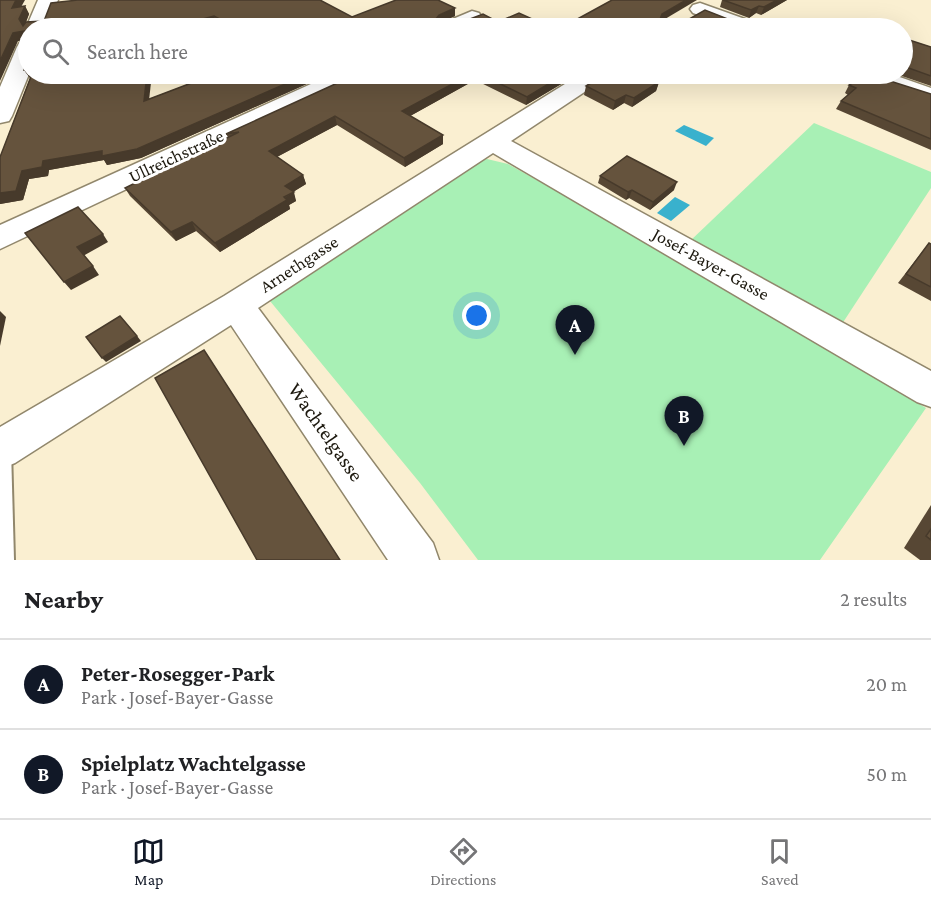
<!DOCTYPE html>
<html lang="en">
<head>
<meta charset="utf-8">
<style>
	:root { --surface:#fff; --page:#f2f2f2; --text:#202124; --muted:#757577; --line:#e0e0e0; --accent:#111827 }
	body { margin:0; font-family:"Crimson Pro",serif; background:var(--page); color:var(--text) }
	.you { position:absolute; left:477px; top:316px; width:21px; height:21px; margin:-15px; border:4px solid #fff; border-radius:50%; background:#1a73e8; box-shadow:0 0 0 9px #1a73e833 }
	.badge { display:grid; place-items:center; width:39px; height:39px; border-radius:50%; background:var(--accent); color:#fff; font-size:20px; font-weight:700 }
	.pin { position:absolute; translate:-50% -50px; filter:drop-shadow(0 2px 3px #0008) }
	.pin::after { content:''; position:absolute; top:32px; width:21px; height:18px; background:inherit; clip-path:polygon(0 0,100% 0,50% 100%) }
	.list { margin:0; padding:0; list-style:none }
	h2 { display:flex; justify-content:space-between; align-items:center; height:78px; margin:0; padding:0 24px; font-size:26px }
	h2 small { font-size:20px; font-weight:400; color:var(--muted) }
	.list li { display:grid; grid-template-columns:39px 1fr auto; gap:18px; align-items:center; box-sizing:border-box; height:90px; padding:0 24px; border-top:2px solid var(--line) }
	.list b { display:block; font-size:22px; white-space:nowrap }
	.list p { margin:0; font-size:20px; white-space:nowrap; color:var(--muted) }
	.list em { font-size:20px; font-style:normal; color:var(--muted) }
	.icon { flex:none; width:33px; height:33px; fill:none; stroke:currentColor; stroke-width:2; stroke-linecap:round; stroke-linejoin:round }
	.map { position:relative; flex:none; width:931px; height:560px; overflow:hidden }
	.search { position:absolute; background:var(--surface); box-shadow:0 6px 24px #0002; left:18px; right:18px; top:18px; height:66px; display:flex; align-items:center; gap:15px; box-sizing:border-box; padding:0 21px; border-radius:33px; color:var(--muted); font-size:22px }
	.sheet { height:258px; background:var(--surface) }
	nav { display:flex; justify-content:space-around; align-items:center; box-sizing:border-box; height:84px; border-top:2px solid var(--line); background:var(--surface); font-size:16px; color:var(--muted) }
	nav a { display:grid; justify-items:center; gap:3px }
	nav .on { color:var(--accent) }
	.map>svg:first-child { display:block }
	.green { fill:#a8f0b5 }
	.water { fill:#39b1cd }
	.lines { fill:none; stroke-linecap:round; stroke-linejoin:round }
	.service-casing { stroke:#91876c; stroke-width:4 }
	.minor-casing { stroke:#91876c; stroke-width:3 }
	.service { fill:#fff; fill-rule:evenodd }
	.minor { fill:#fff; fill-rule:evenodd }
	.wall { fill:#574734 }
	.shaded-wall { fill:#473a2b }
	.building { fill:#65533d; stroke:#473a2b; stroke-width:1.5 }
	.labels { text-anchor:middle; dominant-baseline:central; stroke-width:6; stroke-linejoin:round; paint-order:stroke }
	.street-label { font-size:18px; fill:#1d190f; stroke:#fff }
	.near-street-label { font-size:21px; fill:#1d190f; stroke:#fff }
</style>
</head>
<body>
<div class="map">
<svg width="931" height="560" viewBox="0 0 931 560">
	<rect width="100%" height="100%" fill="#faefd1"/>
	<g class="green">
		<path d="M814 123 931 172V188L840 327 689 242Z"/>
		<path d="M487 159 508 164 667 253 692 271 926 408 820 560H478L420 483 270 301 276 290 470 163Z"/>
	</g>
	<g class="water">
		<path d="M684 125 714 138 706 146 675 131Z"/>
		<path d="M675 197 690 205 671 221 657 213Z"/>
	</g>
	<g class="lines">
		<g class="service-casing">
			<path id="service" d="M0 440 8 442 11 449 14 560H0Z"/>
		</g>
		<g class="minor-casing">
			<g id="minor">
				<path d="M38 0H58L46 28H28V32L26 28Z"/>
				<path d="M700 3 759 24 762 28H734L693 13 690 9 693 5Z"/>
				<path d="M472 11 479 13 482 17C472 30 452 29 438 28L441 24Z"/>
				<path d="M28 41 29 74 12 116 9 121 0 123V87L17 47 20 42Z"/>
				<path d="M333 74H362L359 79 0 249V225Z"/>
				<path d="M581 74H607L604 79 511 141 931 371V407L917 402 493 153 258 308 433 543 439 560H388L231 325 15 463 0 469V427L224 296Z"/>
				<path d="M860 74H891L931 88V103L863 79Z"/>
			</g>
		</g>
		<use href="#service" class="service"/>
		<use href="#minor" class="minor"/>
	</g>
	<g class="wall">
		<path d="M722 0H787L761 15 756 13 749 18 720 7Z"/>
		<path d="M51 3 352 17 455 16 441 22H498L552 28H225L217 24 28 28 149 99 215 74H329L141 158 107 165 104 160 49 170 48 176 29 179 23 200 0 204V157L30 78 24 70 25 40 18 41 21 7 25 6 29 14 26 22 44 21Z"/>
		<path d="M903 38 931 47V86L896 74H903Z"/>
		<path d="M357 74H578L526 105 475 80 410 116 443 135V144L405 167 337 125 277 157 303 175 306 184 293 192 296 201 289 205 290 209 220 252 196 231 176 241 130 196 125 188 228 137 226 134Z"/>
		<path d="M605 74H673L659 82 656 91 632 107 624 103 613 110 584 95 586 86Z"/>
		<path d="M849 85 931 94V150L836 109 841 101 848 95 845 93Z"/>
		<path d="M600 176 674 190 650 210 629 198 626 200 598 183Z"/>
		<path d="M929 243 931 244V301L898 283Z"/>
		<path d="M931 505V560H920L904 548Z"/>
	</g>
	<g class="shaded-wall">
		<path d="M16 0H25L16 16 12 8Z"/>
		<path d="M686 0H697L660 22H659L662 14Z"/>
		<path d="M777 0H787L761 15 764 7Z"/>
		<path d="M25 6 29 14 24 27 19 19Z"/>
		<path d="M759 6 756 13 749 18 751 10Z"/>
		<path d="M455 8V16L439 23 436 28 435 20 439 15Z"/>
		<path d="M214 16 217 24 200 28H168Z"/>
		<path d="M733 21 730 28H720Z"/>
		<path d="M25 31 28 39 18 41 0 81V61L13 33Z"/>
		<path d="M28 69V74H37L30 78 24 70Z"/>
		<path d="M147 74H152L148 109 144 101Z"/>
		<path d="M308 74H329L141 158 107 165 104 160 49 170 48 176 29 179 23 200 0 204V193L22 171 43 161Z"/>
		<path d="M471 74H475V80L403 120 402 111Z"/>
		<path d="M565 74H578L526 105 527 97Z"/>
		<path d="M661 74H673L659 82 656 91 632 107 634 98 652 79Z"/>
		<path d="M626 95 624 103 613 110 615 101Z"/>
		<path d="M335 116 337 125 271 160 269 151Z"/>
		<path d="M443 135V144L405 167 404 158Z"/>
		<path d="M303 175 306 184 288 195 285 186Z"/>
		<path d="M677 182 674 190 650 210 653 202Z"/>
		<path d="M632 190 629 198 626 200 628 192Z"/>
		<path d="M294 192 296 201 289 205 290 209 220 252 215 243Z"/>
		<path d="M192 222 196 231 176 241 171 232Z"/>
		<path d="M103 234 108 242 83 256 77 247Z"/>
		<path d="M93 266 99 275 71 290 64 282Z"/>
		<path d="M0 311 6 317 0 346Z"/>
		<path d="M137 336 141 341 106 362 102 358Z"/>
	</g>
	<g class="building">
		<path d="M0 0H16L12 8 25 6 19 19 23 26 26 22 44 21 51 3 78 0H320L352 17 396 0H438L455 8 439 15 435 20 438 22H462L483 14 498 22 519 13 552 28H237L214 16 168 28H28V69L24 70 25 31 13 33 0 61Z"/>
		<path d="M612 0H686L662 14 659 22H684L705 10 733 21 720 28H561Z"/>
		<path d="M723 0H777L764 7 759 6 751 10Z"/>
		<path d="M903 38 931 47V76L903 66Z"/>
		<path d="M32 74H147L144 101 215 74H308L137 149 102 156V151L43 161 42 167 22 171 16 191 0 193V157Z"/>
		<path d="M357 74H471L402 111 443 135 404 158 335 116 269 151 303 175 285 186 294 192 284 197 287 200 215 243 192 222 171 232 125 188 239 132 226 134Z"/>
		<path d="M480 74H565L527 97Z"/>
		<path d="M605 74H661L652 79 659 82 634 98 626 95 615 101 586 86Z"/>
		<path d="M866 74H868L931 94V139L841 101 856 88 849 85Z"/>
		<path d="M627 156 677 182 653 202 632 190 628 192 600 176Z"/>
		<path d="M78 207 103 234 77 247 93 266 64 282 25 233Z"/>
		<path d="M929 243 931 244V287L906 274Z"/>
		<path d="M120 316 137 336 102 358 86 337Z"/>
		<path d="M204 350 340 560H257L155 378Z"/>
		<path d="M931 529V540L926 536Z"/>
	</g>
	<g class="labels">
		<g class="street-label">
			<text transform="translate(176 156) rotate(-25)">Ullreichstraße</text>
			<text transform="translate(299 264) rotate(-33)">Arnethgasse</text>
			<text transform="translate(711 264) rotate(29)">Josef-Bayer-Gasse</text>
		</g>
		<g class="near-street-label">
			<text transform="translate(326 432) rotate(55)">Wachtelgasse</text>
		</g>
	</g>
</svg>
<div class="you"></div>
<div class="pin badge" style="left:575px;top:355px">A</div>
<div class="pin badge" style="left:684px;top:446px">B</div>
<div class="search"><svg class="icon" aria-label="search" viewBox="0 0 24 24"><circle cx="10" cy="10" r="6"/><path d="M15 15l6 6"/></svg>Search here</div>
</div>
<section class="sheet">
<h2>Nearby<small>2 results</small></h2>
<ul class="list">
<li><span class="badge">A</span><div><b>Peter-Rosegger-Park</b><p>Park · Josef-Bayer-Gasse</p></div><em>20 m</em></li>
<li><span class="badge">B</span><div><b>Spielplatz Wachtelgasse</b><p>Park · Josef-Bayer-Gasse</p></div><em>50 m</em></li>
</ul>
</section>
<nav>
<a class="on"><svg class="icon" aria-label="map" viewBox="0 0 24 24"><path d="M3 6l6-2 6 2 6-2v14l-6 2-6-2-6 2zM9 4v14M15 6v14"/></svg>Map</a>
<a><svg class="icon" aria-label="directions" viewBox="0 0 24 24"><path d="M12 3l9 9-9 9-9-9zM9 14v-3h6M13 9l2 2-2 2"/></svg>Directions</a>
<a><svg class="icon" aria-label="saved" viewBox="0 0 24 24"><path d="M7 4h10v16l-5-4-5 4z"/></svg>Saved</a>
</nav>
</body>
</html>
